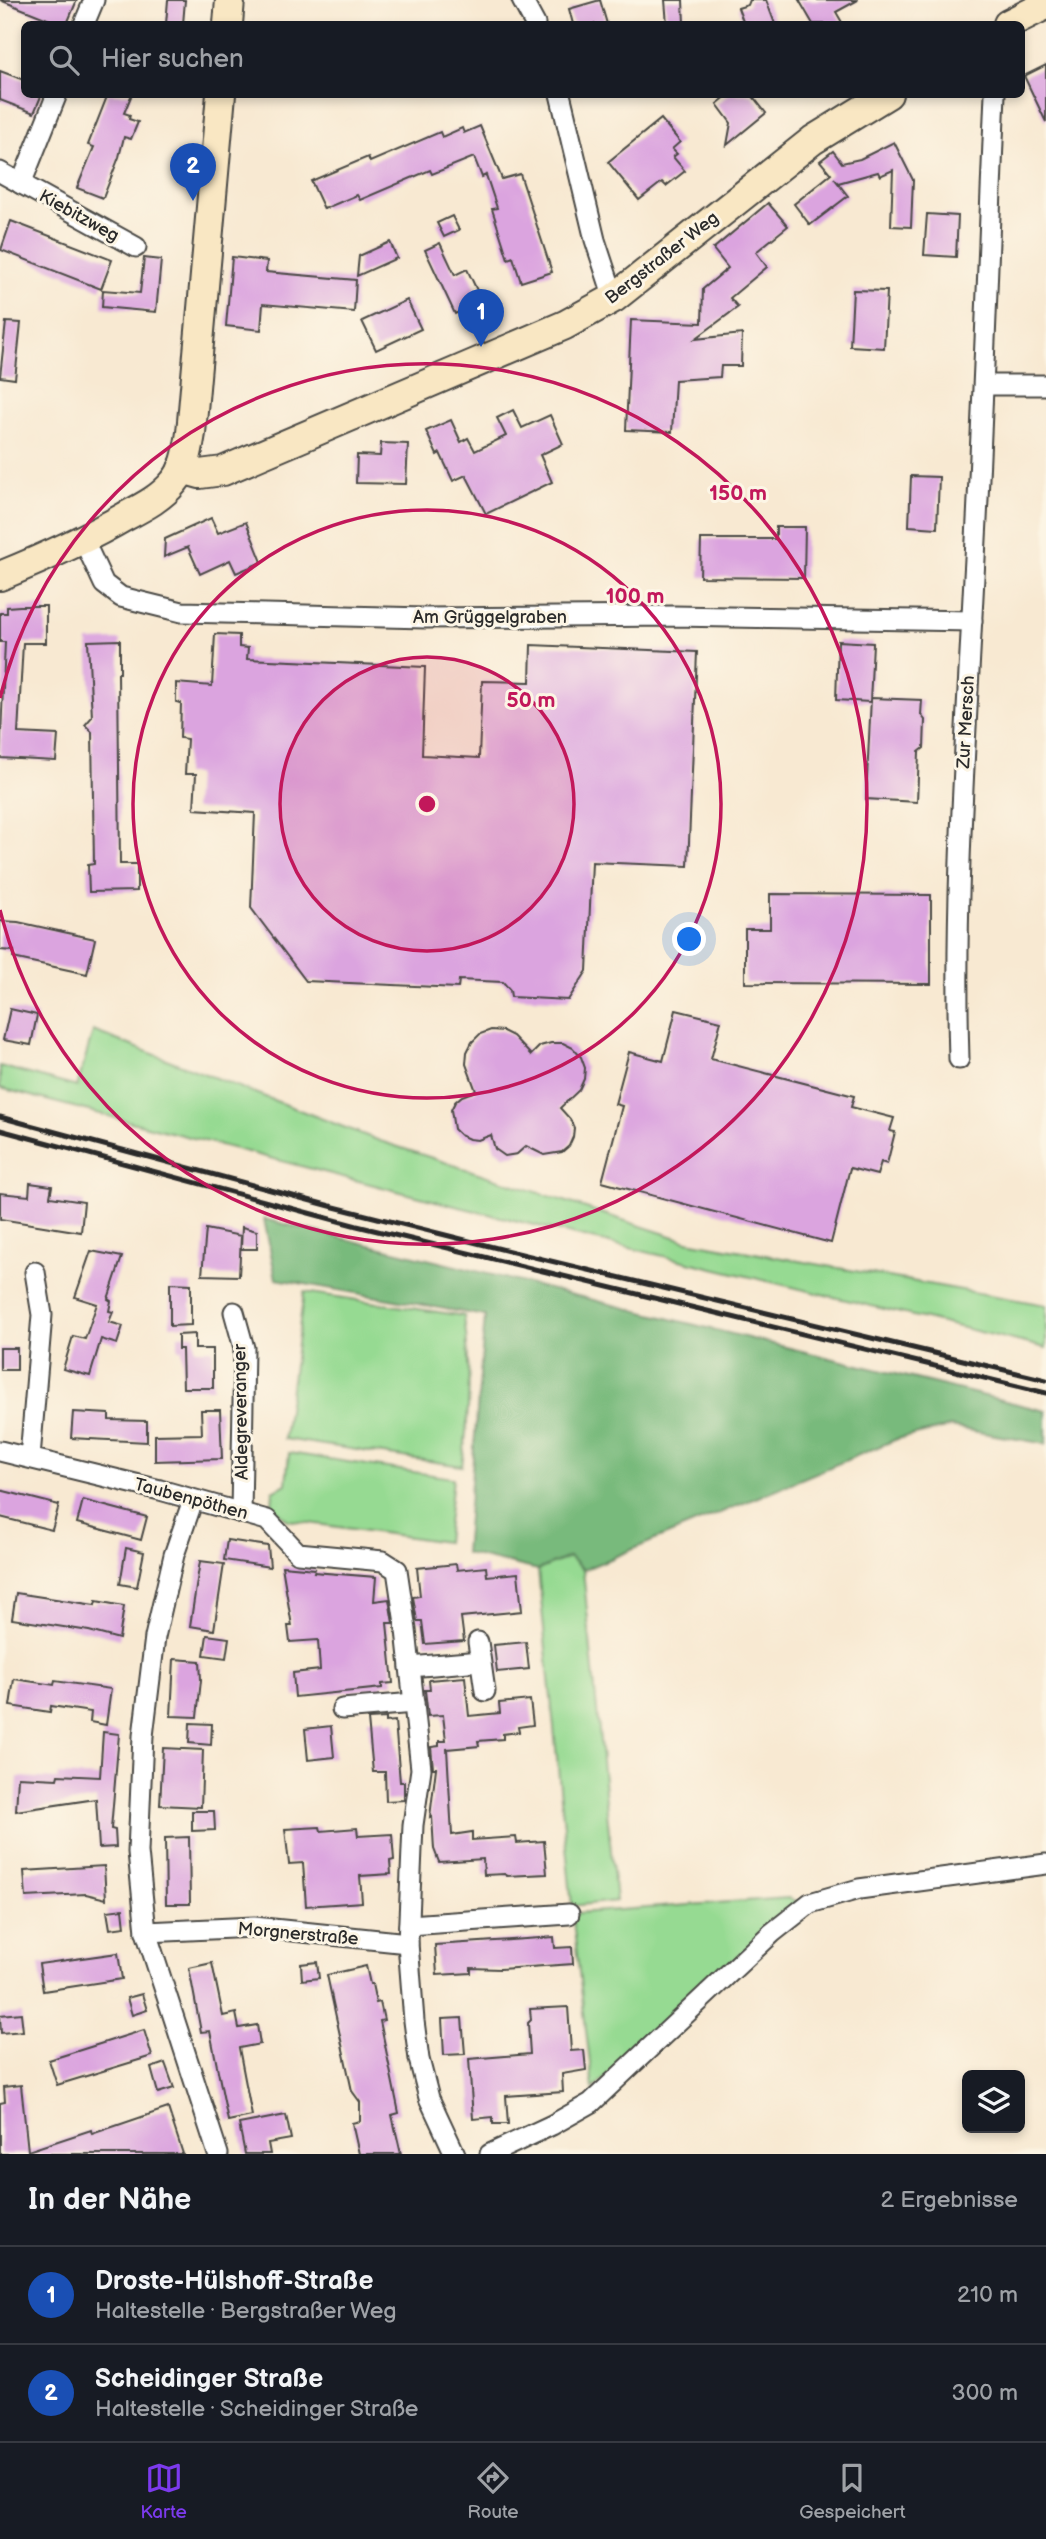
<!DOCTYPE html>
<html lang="de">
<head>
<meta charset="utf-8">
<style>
	:root { --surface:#171b24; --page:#20242c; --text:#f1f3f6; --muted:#9ea1a6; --line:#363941; --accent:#7c3aed }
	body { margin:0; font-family:"Balsamiq Sans",sans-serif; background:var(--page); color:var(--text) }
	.controls { position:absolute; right:21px; bottom:21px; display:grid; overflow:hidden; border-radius:10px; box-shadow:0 4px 10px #0003 }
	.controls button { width:63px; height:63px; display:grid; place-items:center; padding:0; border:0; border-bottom:2px solid var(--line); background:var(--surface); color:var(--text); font:35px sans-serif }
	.you { position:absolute; left:690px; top:940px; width:24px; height:24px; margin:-18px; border:5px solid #fff; border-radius:50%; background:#1a73e8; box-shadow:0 0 0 10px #1a73e833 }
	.badge { display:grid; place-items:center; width:46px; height:46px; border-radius:50%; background:var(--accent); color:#fff; font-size:23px; font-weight:700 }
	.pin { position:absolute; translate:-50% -58px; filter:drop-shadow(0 2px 4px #0008) }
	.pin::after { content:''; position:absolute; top:37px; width:24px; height:21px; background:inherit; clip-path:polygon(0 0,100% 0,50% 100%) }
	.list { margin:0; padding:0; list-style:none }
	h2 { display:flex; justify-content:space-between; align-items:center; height:91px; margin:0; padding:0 28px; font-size:30px }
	h2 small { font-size:23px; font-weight:400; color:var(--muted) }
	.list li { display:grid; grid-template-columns:46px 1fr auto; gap:21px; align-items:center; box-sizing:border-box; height:98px; padding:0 28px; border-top:2px solid var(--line) }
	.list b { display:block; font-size:26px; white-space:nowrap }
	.list p { margin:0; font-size:23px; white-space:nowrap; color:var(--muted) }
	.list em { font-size:23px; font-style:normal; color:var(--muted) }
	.icon { flex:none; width:38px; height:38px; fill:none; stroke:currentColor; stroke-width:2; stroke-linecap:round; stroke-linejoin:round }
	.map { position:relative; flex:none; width:1046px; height:2154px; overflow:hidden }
	.search { position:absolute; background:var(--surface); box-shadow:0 4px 10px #0003; left:21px; right:21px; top:21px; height:77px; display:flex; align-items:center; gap:18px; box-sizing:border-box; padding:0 24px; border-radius:10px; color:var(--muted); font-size:26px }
	.sheet { height:287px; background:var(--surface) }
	nav { display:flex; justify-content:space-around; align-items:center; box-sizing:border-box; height:98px; border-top:2px solid var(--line); background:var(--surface); font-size:19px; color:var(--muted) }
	nav a { display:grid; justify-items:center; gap:4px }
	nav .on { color:var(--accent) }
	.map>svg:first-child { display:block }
	.green { fill:#96da92; stroke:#60825e; stroke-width:2 }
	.forest { fill:#78ba7c; stroke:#527254; stroke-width:2 }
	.building { fill:#dba4df }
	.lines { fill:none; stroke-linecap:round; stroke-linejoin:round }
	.street-casing { stroke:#4a4844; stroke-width:23 }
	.secondary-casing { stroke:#4a4844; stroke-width:32 }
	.street { stroke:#fff; stroke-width:19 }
	.secondary { stroke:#f9e7c3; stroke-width:28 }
	.rail { stroke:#2b2b2b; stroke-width:5 }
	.ring { fill:none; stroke:#c2185b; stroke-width:3.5 }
	.labels { text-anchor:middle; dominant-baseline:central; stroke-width:6; stroke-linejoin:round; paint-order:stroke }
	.street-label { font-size:18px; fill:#2b2b2b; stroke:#fcf5e5 }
	.centre { fill:#c2185b; stroke:#fcf5e5; stroke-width:3.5 }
	.ring-label { font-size:21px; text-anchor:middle; font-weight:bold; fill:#c2185b; stroke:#fcf5e5; stroke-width:6; stroke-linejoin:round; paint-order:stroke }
</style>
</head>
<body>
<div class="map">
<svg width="1046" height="2154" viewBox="0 0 1046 2154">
	<rect width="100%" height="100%" fill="#fcf5e5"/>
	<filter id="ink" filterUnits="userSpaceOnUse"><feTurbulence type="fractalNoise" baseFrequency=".0143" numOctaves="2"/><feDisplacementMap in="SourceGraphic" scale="14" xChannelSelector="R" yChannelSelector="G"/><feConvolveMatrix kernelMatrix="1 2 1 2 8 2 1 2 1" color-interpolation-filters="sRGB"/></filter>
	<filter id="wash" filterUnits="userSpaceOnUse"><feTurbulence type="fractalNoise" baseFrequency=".00686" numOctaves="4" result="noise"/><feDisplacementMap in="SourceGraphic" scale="28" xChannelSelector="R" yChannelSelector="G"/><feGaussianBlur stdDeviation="1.57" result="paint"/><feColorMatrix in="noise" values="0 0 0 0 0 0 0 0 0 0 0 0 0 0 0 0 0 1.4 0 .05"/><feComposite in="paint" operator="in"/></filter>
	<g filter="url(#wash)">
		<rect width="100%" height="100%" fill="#f8e9d2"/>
		<g class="green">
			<path d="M93 1031 380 1141 687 1241 1046 1305V1348L451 1205 0 1088V1066L77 1087Z"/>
			<path d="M304 1292 464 1316C471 1372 470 1410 462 1466L284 1439Z"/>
			<path d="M289 1453 453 1478 446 1542 288 1520 272 1506 273 1491 286 1484Z"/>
			<path d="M569 1557 583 1570 616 1901 572 1906 538 1570Z"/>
			<path d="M788 1898 798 1902 593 2089 573 1921 577 1913Z"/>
		</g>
		<path class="forest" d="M264 1219 1046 1411V1444L950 1427 897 1439 583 1570 569 1557 538 1570 465 1553 485 1316 276 1279Z"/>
		<g id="blocks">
			<g class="building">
				<path d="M0 0H77L67 24H60Z"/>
				<path d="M168 0H185L183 24H166Z"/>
				<path d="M600 0 607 24H573L569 9Z"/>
				<path d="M665 0H683L684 24H667Z"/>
				<path d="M750 0H766L775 24H744L738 8 748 5Z"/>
				<path d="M799 0H858L836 12 843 24H813Z"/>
				<path d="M1046 65V122L1024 76Z"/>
				<path d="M0 71 24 80V94H42L34 113 0 100Z"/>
				<path d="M108 94H132L124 113 130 115 129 119 138 122 131 139 124 137 119 157 103 198 77 188 94 147 88 145Z"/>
				<path d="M729 94H751L766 113 727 145 731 123 717 104Z"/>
				<path d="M661 119 680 142 672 149 677 154 673 157 685 171 666 186 662 182 639 200 608 162Z"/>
				<path d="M480 126 502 179 520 174 552 272 521 282 513 257 508 259 492 209 497 208 486 175 482 177 474 157 432 174 430 170 360 200 357 195 324 209 311 181 368 157 370 162 440 132 442 137 462 128 464 133Z"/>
				<path d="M894 142 913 180 911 227 891 226 893 170 880 176 878 172 838 183 834 178 848 196 810 225 794 204 831 174 820 161 833 151 842 163 860 159Z"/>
				<path d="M768 203 788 226 756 252 767 267 730 298 738 307 695 339 742 334 741 366H721L720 377 675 380 672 432 626 430 631 320 702 323 703 289 728 268 713 249Z"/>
				<path d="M927 214 958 216 956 257 924 255Z"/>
				<path d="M452 216 459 230 444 237 437 223Z"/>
				<path d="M11 221 112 260 101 289 1 250Z"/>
				<path d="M390 242 397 258 357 276 359 256Z"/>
				<path d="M440 243 455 275 467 269 482 301 455 314 425 250Z"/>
				<path d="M232 257 267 261 266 272 356 280 354 312 263 304 261 330 226 326Z"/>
				<path d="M144 258 161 260 156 312 102 307 103 290 140 293Z"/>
				<path d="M853 290 887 291 884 348 850 346Z"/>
				<path d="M407 300 421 329 376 350 362 321Z"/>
				<path d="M6 322 21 323 15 379 0 377Z"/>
				<path d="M513 410 522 428 550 415 563 444 540 455 552 482 486 514 466 475 453 481 440 453 437 455 426 431 451 420 461 442 468 438 475 451 506 436 497 418Z"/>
				<path d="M381 443 408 444 406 484 356 483 357 455 380 456Z"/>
				<path d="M911 476 939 477 937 528 909 526Z"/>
				<path d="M211 518 218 533 246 522 262 562 236 573 230 560 200 574 188 547 164 557 165 539Z"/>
				<path d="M776 527H805L804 578 700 577 701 539H776Z"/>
				<path d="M20 606H46V643H23L18 733 58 735 56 761 0 758 5 642H0V613H7V607Z"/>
				<path d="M215 634 239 635V647L248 648 247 659 425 667 422 755 479 758 482 681 530 682 531 645 697 652 688 866 592 862 587 971 568 1000 511 997 510 990 503 982 459 980 458 988 306 981 251 908 255 813 194 809 196 774H185L187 739 180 738 181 703 176 702V683L212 686Z"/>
				<path d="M120 640V673H118L120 864H137V891L89 892 88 865 94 864 92 732 85 725 92 717 88 641Z"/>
				<path d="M838 641 873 643 870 702 836 700Z"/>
				<path d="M871 698 922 700 921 715 925 720 924 748 919 752 917 802 866 799Z"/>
				<path d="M770 894 931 895V984L745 983V929H770Z"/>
				<path d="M0 921 18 922 95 939 87 974 13 958 14 951 0 950Z"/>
				<path d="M10 1009 37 1015 31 1045 3 1040Z"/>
				<path d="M676 1010 721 1021 711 1059 854 1096 851 1107 894 1118 890 1131 895 1132 887 1164 881 1162 877 1175 850 1168 831 1243 602 1182 622 1106 615 1104 629 1052 663 1061Z"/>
				<path d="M491 1030 503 1031 513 1036 531 1055 540 1046 551 1043H563L573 1048 581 1057 585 1068 584 1079 579 1090 560 1108 570 1119 574 1128 573 1137 569 1146 562 1152 544 1155 526 1146 517 1154 505 1156 495 1149 491 1135 478 1140 469 1139 460 1135 454 1129 451 1110 455 1102 462 1096 476 1091 466 1064 467 1052 472 1042 480 1034Z"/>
				<path d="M30 1183 52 1186 50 1197 84 1202 81 1232 0 1219V1193L29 1196Z"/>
				<path d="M242 1227 257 1231V1249H241Z"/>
				<path d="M206 1229 241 1236 239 1276 202 1275Z"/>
				<path d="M91 1251 122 1257 108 1299 111 1301 109 1311 113 1312 109 1322 123 1326 117 1344 101 1339 90 1376 63 1369 73 1336 85 1339 97 1304 75 1297Z"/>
				<path d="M170 1283 191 1284V1325L170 1326Z"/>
				<path d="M195 1334V1349H213V1388H183L182 1349H178V1335Z"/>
				<rect x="0" y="1348" width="17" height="22"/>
				<path d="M201 1410H220L222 1459 155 1461V1435L202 1434Z"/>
				<path d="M73 1412 109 1414V1420L147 1421V1442L71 1438Z"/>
				<path d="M0 1490 59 1505 52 1530 0 1517Z"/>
				<path d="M83 1500 147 1517 141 1540 77 1523Z"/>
				<path d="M227 1540 268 1546 270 1567 224 1560Z"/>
				<path d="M126 1548 144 1552 137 1587 120 1584Z"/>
				<path d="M200 1561 224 1564 214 1630 190 1626Z"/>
				<path d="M456 1564 457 1570 486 1567 487 1576 518 1573 522 1611 461 1617 464 1641 425 1644 422 1621H417L413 1597 420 1596 417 1568Z"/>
				<path d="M282 1566 315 1569 314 1572 376 1577 374 1601 389 1599 393 1623H387L393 1683 382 1684V1688L295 1697 293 1673 320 1670 318 1640 290 1642 288 1626H292Z"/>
				<path d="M16 1593 95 1605 96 1601 124 1606 119 1639 89 1631 12 1619Z"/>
				<path d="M207 1635 229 1638 226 1658 204 1655Z"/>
				<path d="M526 1642 529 1669 497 1672 494 1645Z"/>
				<path d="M174 1659 200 1661 201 1680 197 1717 171 1716Z"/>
				<path d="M465 1677 469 1716 500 1713 499 1703 530 1700 533 1725 518 1727 519 1732 503 1734V1739L478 1741 479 1746 447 1749 452 1835 472 1832V1840L516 1837 517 1843 544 1841 547 1874 506 1876 505 1874 484 1875 483 1859 439 1862 434 1849 432 1816 430 1817 436 1768H433L431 1747 439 1746V1741H446L443 1715 428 1716 425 1690H430L429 1680Z"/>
				<path d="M14 1679 54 1685 55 1681 111 1689 106 1725 90 1722 91 1712 51 1706 50 1712 10 1706Z"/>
				<path d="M386 1718V1722L395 1721 400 1782H404V1800L386 1801 385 1772H373L368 1719Z"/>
				<path d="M190 1723 212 1724 211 1745 189 1743Z"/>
				<path d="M331 1726 334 1757 308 1760 305 1729Z"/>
				<path d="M103 1732 119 1734 111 1829 115 1830 116 1847 99 1848 96 1799 16 1811 18 1777 57 1779 58 1775 100 1777Z"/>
				<path d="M163 1748 203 1750 201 1807 160 1805Z"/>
				<path d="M192 1811H214L215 1830 192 1831Z"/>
				<path d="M320 1827 321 1831 357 1828 358 1836 392 1834 394 1860 390 1861 391 1874 360 1876 362 1902 306 1906 303 1863 289 1864 285 1829Z"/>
				<path d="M189 1837 190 1904H166L165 1838Z"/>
				<path d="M104 1866 106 1899 86 1894 26 1897 24 1871Z"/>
				<path d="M123 1909 125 1927 110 1929 107 1911Z"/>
				<path d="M554 1937 555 1948 572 1947 573 1964 500 1969 471 1968V1973L437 1975 435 1945Z"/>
				<path d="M118 1953 122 1979 43 1991 39 1964Z"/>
				<path d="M317 1962 319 1978 302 1980 301 1964Z"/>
				<path d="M212 1963 223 2016 236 2013 239 2028 257 2025 260 2044 239 2048 252 2116 228 2121 210 2031 201 2032 189 1968Z"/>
				<path d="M366 1966 370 1984H372L376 2003 380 2002 384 2020 380 2021 399 2113 392 2115 401 2154H359L352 2123 360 2121V2102L352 2091 327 1975Z"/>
				<path d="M142 1994 147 2010 132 2015 127 1998Z"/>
				<path d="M568 2007 571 2051 584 2050 586 2070 562 2074 563 2092 506 2096 508 2124H493V2117L473 2119 469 2059 530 2054 528 2023 531 2020 530 2009Z"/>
				<path d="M21 2013 23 2031 1 2033 0 2015Z"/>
				<path d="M462 2018 465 2054 444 2055 442 2019Z"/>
				<path d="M144 2030 152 2056 57 2085 49 2060Z"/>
				<path d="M165 2063 174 2088 158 2093 151 2068Z"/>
				<path d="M21 2085 28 2151 91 2130 92 2134 168 2108 183 2154H0V2103L5 2102 4 2087Z"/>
				<path d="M286 2115 291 2139 268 2143 270 2154H245L239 2124Z"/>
			</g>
		</g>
	</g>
	<g filter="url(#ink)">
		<use href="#blocks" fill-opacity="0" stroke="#4a4844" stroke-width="2"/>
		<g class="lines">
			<g class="street-casing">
				<g id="street">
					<path d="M522 0 535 24"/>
					<path d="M84 24 94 0"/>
					<path d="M560 94 595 240 614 298"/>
					<path d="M0 172 136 247"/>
					<path d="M21 184 57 94"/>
					<path d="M985 385H1046"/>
					<path d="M84 541 104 584 121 597 182 612 425 618 674 616 972 621"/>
					<path d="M959 1059C954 898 966 737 974 577 983 416 988 255 995 94"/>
					<path d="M234 1312 244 1348 241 1513"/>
					<path d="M0 1451 160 1490 267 1520 298 1553 383 1561 397 1570 406 1630 421 1769 413 1825 408 1943 414 2021 419 2059 429 2098 455 2154"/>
					<path d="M30 1457 42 1315 35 1272"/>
					<path d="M193 1500 174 1555 155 1637 143 1736 138 1852 146 1932 218 2154"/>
					<path d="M478 1642 485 1691"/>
					<path d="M410 1667 480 1661"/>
					<path d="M342 1709 414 1703"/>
					<path d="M409 1925 569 1914"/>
					<path d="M146 1932 254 1927 408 1943"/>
					<path d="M490 2154 552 2125 591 2103 772 1933 810 1903 859 1889 1046 1864"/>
				</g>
			</g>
			<g class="secondary-casing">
				<g id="secondary">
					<path d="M228 24 230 0"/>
					<path d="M1008 24 1046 5"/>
					<path d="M182 469 200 474 223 471 565 325 614 298 813 140 888 94"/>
					<path d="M0 576C44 558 85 540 126 516 143 507 161 498 174 482 186 468 188 451 191 433L221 94"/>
				</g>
			</g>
			<use href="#street" class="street"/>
			<use href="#secondary" class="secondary"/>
			<g class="rail">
				<path d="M0 1117 334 1207 505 1250 1046 1380"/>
				<path d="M0 1130 357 1226 1046 1393"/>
			</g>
		</g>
	</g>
	<circle cx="427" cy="804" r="147" fill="#c2185b" fill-opacity=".12"/>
	<g class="ring">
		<circle cx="427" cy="804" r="147"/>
		<circle cx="427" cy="804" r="294"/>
		<path d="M0 698A440 440 0 1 1 0 910"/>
	</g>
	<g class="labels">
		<g class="street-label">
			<text transform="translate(79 216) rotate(29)">Kiebitzweg</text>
			<text transform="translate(662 258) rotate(-38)">Bergstraßer Weg</text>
			<text x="490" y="617">Am Grüggelgraben</text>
			<text transform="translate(966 722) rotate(-87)">Zur Mersch</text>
			<text transform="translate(241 1412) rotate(-91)">Aldegreveranger</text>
			<text transform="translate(191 1499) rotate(15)">Taubenpöthen</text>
			<text transform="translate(298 1934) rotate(5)">Morgnerstraße</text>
		</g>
	</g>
	<circle cx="427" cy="804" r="10" class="centre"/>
	<g class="ring-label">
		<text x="738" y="500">150 m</text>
		<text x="635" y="603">100 m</text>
		<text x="531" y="707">50 m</text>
	</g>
</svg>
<div class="controls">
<button><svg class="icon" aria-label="layers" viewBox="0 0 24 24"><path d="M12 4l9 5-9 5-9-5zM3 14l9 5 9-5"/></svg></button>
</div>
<div class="you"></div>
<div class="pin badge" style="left:481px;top:347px;background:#1a4fb4">1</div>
<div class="pin badge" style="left:193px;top:201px;background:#1a4fb4">2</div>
<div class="search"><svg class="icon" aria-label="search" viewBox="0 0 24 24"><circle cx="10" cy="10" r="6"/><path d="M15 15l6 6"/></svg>Hier suchen</div>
</div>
<section class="sheet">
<h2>In der Nähe<small>2 Ergebnisse</small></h2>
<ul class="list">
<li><span class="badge" style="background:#1a4fb4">1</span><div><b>Droste-Hülshoff-Straße</b><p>Haltestelle · Bergstraßer Weg</p></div><em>210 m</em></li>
<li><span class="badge" style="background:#1a4fb4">2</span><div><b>Scheidinger Straße</b><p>Haltestelle · Scheidinger Straße</p></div><em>300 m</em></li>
</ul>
</section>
<nav>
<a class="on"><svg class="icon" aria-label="map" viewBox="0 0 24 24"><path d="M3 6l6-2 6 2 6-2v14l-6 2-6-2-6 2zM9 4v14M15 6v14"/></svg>Karte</a>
<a><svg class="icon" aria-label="directions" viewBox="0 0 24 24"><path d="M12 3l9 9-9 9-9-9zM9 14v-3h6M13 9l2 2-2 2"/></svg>Route</a>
<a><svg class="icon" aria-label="saved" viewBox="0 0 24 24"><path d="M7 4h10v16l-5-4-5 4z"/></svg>Gespeichert</a>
</nav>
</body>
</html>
